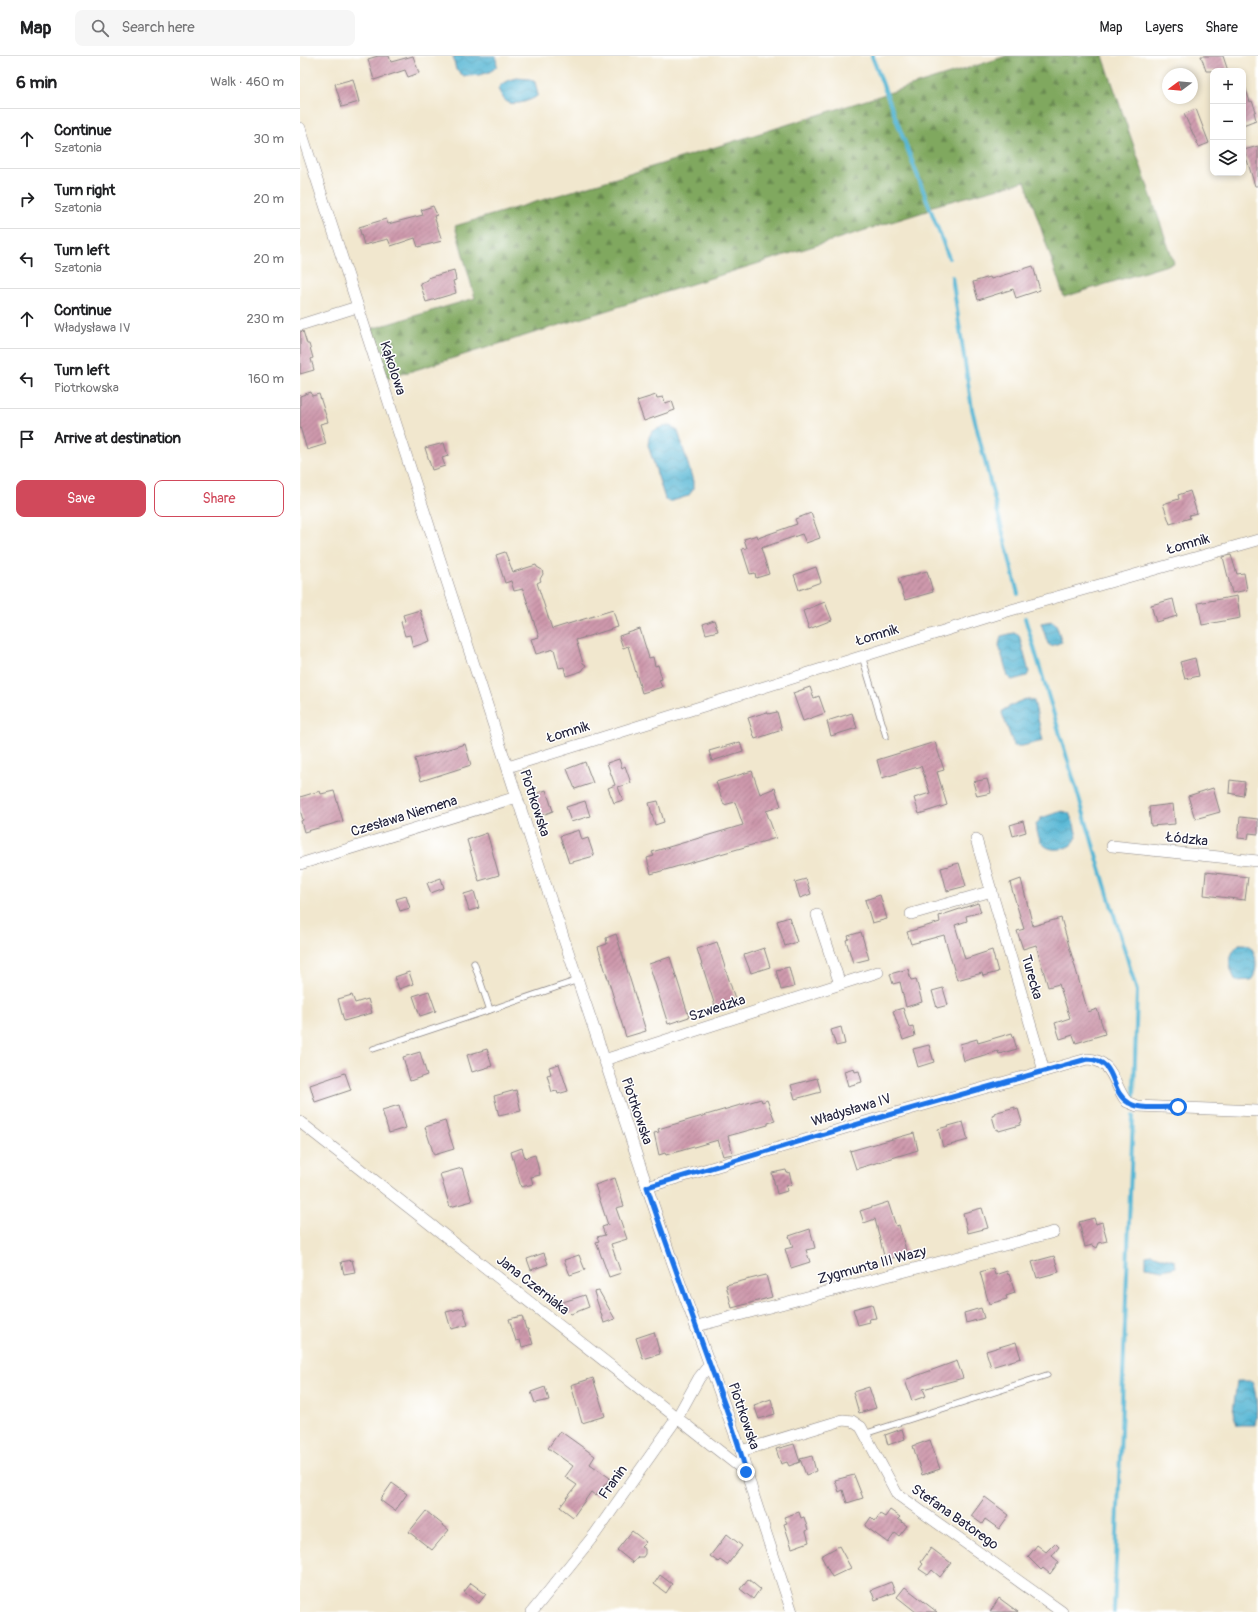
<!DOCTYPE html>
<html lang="en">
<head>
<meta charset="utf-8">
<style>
	:root { --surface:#fff; --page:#f6f6f6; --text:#202124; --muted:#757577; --line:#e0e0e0; --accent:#d1495b }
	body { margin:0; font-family:Pangolin,sans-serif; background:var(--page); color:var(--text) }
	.controls { position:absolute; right:12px; top:12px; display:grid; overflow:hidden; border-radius:8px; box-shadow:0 2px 6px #0003 }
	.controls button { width:36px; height:36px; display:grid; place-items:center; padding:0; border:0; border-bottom:1px solid var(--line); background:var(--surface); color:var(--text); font:20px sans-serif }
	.compass { position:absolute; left:862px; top:12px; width:36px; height:36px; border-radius:50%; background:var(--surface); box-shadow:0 2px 6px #0003; rotate:254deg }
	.stop { position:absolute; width:12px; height:12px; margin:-9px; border:3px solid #1a73e8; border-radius:50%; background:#fff }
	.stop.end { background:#1a73e8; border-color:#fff; box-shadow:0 1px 4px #0008 }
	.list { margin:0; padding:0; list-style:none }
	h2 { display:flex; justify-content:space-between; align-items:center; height:52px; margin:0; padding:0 16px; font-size:17px }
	h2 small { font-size:13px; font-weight:400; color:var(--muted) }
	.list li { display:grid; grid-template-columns:26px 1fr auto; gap:12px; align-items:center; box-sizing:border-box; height:60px; padding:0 16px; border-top:1px solid var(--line) }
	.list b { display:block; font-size:15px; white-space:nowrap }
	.list p { margin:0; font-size:13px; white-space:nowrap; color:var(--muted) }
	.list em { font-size:13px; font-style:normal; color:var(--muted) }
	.actions { display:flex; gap:8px; padding:12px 16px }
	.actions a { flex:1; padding:9px 0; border:1px solid var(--accent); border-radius:8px; text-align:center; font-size:14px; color:var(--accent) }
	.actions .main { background:var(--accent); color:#fff }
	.icon { flex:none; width:22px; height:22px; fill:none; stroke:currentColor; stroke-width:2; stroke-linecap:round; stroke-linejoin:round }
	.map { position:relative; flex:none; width:958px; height:1556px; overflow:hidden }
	header { display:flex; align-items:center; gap:24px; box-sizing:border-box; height:56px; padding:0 20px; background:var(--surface); border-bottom:1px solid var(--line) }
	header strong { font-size:19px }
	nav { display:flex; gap:22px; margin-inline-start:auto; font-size:14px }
	.search { width:280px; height:36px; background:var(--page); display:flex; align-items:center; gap:10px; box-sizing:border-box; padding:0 14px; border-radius:8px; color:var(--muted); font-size:15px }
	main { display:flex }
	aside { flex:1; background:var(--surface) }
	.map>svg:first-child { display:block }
	.forest { fill:url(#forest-firs); stroke:#51654d }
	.water { fill:url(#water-waves); stroke:#3c6c88 }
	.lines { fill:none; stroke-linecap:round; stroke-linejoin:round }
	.stream { stroke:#55b6d4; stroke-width:4 }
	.building { fill:url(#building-hatch) }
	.lane-casing { stroke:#8a8484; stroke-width:7 }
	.street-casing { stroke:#8a8484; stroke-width:12 }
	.lane { stroke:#fff; stroke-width:5.5 }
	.street { stroke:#fff; stroke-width:11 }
	.route { stroke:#1a73e8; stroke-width:5 }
	.labels { text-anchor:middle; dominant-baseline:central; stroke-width:3; stroke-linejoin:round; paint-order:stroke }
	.street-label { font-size:14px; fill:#22223b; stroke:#fff }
</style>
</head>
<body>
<header>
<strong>Map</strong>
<div class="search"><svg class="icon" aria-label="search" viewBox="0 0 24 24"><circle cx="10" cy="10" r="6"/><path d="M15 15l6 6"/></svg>Search here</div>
<nav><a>Map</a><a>Layers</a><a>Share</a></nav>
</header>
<main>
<aside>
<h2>6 min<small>Walk · 460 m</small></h2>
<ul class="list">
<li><svg class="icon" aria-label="ahead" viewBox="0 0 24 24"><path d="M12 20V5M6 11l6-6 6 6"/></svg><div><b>Continue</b><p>Szatonia</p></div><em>30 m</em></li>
<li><svg class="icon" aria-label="right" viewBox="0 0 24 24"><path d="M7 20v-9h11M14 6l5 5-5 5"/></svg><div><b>Turn right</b><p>Szatonia</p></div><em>20 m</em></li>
<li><svg class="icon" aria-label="left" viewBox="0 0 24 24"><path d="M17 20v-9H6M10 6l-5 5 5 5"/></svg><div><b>Turn left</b><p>Szatonia</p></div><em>20 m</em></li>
<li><svg class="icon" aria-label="ahead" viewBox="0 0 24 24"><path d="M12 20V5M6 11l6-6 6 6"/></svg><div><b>Continue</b><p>Władysława IV</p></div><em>230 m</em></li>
<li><svg class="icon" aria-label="left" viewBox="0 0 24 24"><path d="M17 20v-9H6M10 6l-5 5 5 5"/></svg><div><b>Turn left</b><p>Piotrkowska</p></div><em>160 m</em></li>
<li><svg class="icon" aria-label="arrive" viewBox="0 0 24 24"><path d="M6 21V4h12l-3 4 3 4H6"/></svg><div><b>Arrive at destination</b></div></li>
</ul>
<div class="actions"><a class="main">Save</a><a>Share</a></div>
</aside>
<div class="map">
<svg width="958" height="1556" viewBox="0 0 958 1556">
	<defs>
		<pattern id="forest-firs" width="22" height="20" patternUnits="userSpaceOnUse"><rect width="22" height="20" fill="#80a85f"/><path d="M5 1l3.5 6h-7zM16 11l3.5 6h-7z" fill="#688850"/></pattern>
		<pattern id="water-waves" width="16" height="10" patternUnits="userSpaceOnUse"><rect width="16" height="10" fill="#55b6d4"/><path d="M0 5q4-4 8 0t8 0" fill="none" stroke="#4694ad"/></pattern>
		<pattern id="building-hatch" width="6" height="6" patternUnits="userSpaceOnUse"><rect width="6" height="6" fill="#ce99ac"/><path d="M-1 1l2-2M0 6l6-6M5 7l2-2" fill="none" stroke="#a77c8d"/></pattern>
	</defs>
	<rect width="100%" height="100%" fill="#fff"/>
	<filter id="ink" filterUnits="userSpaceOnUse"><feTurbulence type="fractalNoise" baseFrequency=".025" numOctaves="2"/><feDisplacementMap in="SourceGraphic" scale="8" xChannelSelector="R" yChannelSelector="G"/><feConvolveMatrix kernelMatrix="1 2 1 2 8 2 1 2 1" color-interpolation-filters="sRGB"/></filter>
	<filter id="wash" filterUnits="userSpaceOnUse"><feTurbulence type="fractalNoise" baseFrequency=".012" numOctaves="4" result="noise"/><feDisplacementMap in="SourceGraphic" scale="16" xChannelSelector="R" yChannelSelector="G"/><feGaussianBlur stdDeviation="0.9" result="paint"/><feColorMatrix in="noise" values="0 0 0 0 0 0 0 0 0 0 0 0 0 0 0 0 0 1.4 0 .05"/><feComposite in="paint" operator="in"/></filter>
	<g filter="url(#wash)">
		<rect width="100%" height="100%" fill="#f1e7ce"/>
		<path class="forest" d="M707 0H803L874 207 764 241 725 125 629 151 630 154 86 323 71 273 175 242 155 170 326 119Z"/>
		<g class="water">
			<path d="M153 0H196L197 10C190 19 175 20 164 20L156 14Z"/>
			<path d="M216 22 230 23 235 26 238 39C234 43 230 44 224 46 208 50 205 47 198 33 202 26 208 24 216 22Z"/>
			<path d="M364 370H371L378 375 393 425V434L388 440 369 446 365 443 348 389 349 381 352 375Z"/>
			<path d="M752 565 756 568 762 586 751 590 748 588 741 567Z"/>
			<path d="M714 577 719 579 729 616 727 620 712 624 708 621 699 589 701 580Z"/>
			<path d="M726 643 734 645 743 685 722 690H714L702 657 703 654 718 646Z"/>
			<path d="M762 755 769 757 774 768 777 781C775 784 774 787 771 789 763 794 749 796 742 787 738 782 737 775 736 769L741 762Z"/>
			<path d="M939 888C942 888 946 888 948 889 958 895 958 917 951 924L936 925C928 911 927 900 939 888Z"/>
			<path d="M851 1198 875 1205 876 1211 863 1214 846 1211V1199Z"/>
			<path d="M937 1325H952C957 1340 958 1355 955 1369H937L933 1356Z"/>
		</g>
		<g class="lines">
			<g class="stream">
				<path d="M572 0 649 202"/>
				<path d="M652 221 672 353 718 538"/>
				<path d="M725 562 837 935 834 1040"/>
				<path d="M814 1556 833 1060"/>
			</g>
		</g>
		<g id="blocks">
			<g class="building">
				<path d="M78 0H89L91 6 113 0 119 17 108 21 105 14 74 24 68 3Z"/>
				<path d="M901 0H923L928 15H906Z"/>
				<path d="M53 23 59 46 42 51 35 28Z"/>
				<path d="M943 30H945L950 46 952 45 956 55 954 56 956 64 943 69Z"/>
				<path d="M896 53 909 87 899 91 884 58Z"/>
				<path d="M958 90V130H955L944 94Z"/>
				<path d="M133 150 137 159 134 160 142 185 118 191 115 182 91 190 88 183 64 189 59 171 86 163 88 168 123 159 121 154Z"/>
				<path d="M733 210 740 234 716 242 713 233 678 244 673 226 690 221 691 223Z"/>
				<path d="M154 214 156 224 153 225 156 237 126 246 120 227 128 224V222Z"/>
				<path d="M3 275 7 288H9L13 302 11 303 14 314 0 318V276Z"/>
				<path d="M11 336 12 340 19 338 28 366 20 368 26 388 7 394 0 371V340Z"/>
				<path d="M356 339 357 342 363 341 365 347 372 345 375 354 344 365 337 345Z"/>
				<path d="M144 387 148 400 142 402 145 410 132 414 125 392Z"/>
				<path d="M890 435 897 457 889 459 890 462 870 468 863 448 879 443 878 439Z"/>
				<path d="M511 457 520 482 506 487 502 478 461 492 469 518 456 522 455 517 450 518 442 493 447 492 444 483 457 479 458 482 483 473 497 468 495 463Z"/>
				<path d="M205 496 213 516 236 509 237 511 242 514 243 518 240 523 241 525 237 527 252 573 313 554 318 571 276 584 283 607 286 609 282 615 266 620 264 611 259 612 254 593 236 598 231 583 239 581 223 533 214 535 211 525 205 527 196 499Z"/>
				<path d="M931 499 937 518 944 517 947 534 932 537 923 501Z"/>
				<path d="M516 511 521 526 499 534 494 519Z"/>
				<path d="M627 515 633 536 605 544 598 523Z"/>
				<path d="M937 540 940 562 902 569 898 547Z"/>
				<path d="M873 543 877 560 856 566 851 549Z"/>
				<path d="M525 546 532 564 509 573 503 555Z"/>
				<path d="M120 554 130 585 113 591 110 579 105 580 101 566 105 565 103 559Z"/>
				<path d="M414 564 418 575 406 578 403 568Z"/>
				<path d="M340 573 349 602 353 601 355 610 358 609 362 623 359 624 362 631 342 637 328 590 323 592 319 580Z"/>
				<path d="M895 602 899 620 885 623 880 606Z"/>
				<path d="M510 631 514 642 519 640 525 657 503 665 493 637Z"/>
				<path d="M467 656 468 658 477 656 482 674 455 683 448 662Z"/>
				<path d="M552 657 557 672 531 680 527 665Z"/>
				<path d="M440 686 443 695 412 705 409 695Z"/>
				<path d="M635 686 644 714 637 716 647 749 619 758 614 742 630 737 621 710 582 722 577 704Z"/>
				<path d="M165 688 171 709 121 725 115 703Z"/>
				<path d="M319 703 322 712 325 710 331 727 318 731 323 744 314 747 308 732 315 729 307 707Z"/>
				<path d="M285 706 293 727 275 733 267 713Z"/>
				<path d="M452 715 460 738 475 732 481 750 466 755 476 782 351 818 347 802 354 800 352 796 443 769 435 746 424 749 416 726Z"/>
				<path d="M687 723 691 737 677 740 673 726Z"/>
				<path d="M930 724 945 726 943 740 929 737Z"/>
				<path d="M913 732 920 756 895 763 888 740Z"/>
				<path d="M246 734 253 755 240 760 232 739Z"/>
				<path d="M20 735 21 738 34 735 43 765 4 776 1 765 3 764 0 754V741Z"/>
				<path d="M285 745 290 760 271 766 266 751Z"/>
				<path d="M358 745 364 766 355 769 349 747Z"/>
				<path d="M873 748 875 768 851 770 849 751Z"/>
				<path d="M940 761 958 763V778L949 777 948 783 938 782Z"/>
				<path d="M723 765 726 776 713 780 710 769Z"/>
				<path d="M279 774 282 784 288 782 294 800 269 807 260 780Z"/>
				<path d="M187 777 199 819 179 825 167 784Z"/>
				<path d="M659 807 666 830 647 835 641 812Z"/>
				<path d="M906 816 948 821 945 844 904 839Z"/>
				<path d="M141 822 144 832 131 837 127 827Z"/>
				<path d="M506 823 511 838 500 842 495 826Z"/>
				<path d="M721 823 733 870 761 862 788 956 797 953 805 978 776 987 773 979 760 983 755 967 770 962 759 928 748 931 736 889 723 893 717 875 724 873 710 827Z"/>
				<path d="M174 835 179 852 169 855 164 838Z"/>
				<path d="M580 839 587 863 572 867 565 844Z"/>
				<path d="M106 840 110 852 100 855 96 843Z"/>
				<path d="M678 847 681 856 666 860 667 865 655 869 665 903 692 894 698 916 683 920 682 917 657 924 644 879 611 888 607 876 640 866 639 860Z"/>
				<path d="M489 861 497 886 485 890 477 865Z"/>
				<path d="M561 876 569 903 553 907 546 884 549 883 548 880Z"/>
				<path d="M316 878 346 975 326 981 298 891 307 888 306 882Z"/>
				<path d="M417 886 436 946 416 953 397 893Z"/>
				<path d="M464 892 470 911 451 917 444 899Z"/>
				<path d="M370 901 389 961 368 968 349 908Z"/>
				<path d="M489 911 494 931 481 934 476 914Z"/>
				<path d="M608 913 611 924 616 923 622 946 606 951 600 926 593 928 590 918Z"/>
				<path d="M109 916 113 928 99 933 95 921Z"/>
				<path d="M643 932 648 949 637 952 632 935Z"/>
				<path d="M129 935 136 955 120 960 113 940Z"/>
				<path d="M52 939 55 947 68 943 72 957 44 965 38 943Z"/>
				<path d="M603 952 609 971 613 970 615 980 603 984 593 955Z"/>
				<path d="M541 971 545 988 536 990 531 974Z"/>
				<path d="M712 977 717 993 699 998 698 995 664 1005 660 988 677 983 678 987Z"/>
				<path d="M629 989 634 1006 618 1011 613 993Z"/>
				<path d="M187 993 192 1010 172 1016 167 999Z"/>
				<path d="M120 996 127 1019 110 1025 103 1001Z"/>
				<path d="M259 1008 268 1035 258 1038 257 1035 252 1036 247 1019 251 1018 249 1011Z"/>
				<path d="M554 1012 555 1016 559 1015 562 1026 548 1030 544 1015Z"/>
				<path d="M45 1017 51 1034 15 1046 10 1029Z"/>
				<path d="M517 1022 521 1036 495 1043 491 1029Z"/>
				<path d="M216 1034 221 1055 199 1060 194 1040Z"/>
				<path d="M461 1043 462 1046 467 1044 475 1065 468 1067V1069L428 1080 433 1098 423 1100 418 1084 366 1099 365 1097 359 1099 354 1077 359 1076 358 1073Z"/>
				<path d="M99 1049 106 1072 89 1077 82 1054Z"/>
				<path d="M715 1051V1054L718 1053 722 1066 720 1067V1069L699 1075 698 1073 696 1074 692 1060 695 1059 694 1057Z"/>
				<path d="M145 1065 154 1093 134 1099 125 1071Z"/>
				<path d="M663 1066 668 1084 643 1091 638 1073Z"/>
				<path d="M614 1077 618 1094 556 1113 550 1095Z"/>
				<path d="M222 1092 225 1102 235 1099 240 1119 231 1121 233 1128 221 1131 211 1096Z"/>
				<path d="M162 1112 172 1145 150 1151 140 1118Z"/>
				<path d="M486 1114 487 1117 489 1116 492 1128 486 1130 487 1135 477 1138 472 1117Z"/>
				<path d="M315 1122 324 1150 316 1152 327 1183 311 1188 321 1217 309 1221 296 1186 299 1185 297 1181 305 1179 302 1171 308 1169 295 1129Z"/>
				<path d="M588 1146 596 1170 599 1169 607 1198 585 1204 575 1163 564 1167 560 1155Z"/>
				<path d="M682 1152 688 1172 668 1177 663 1157Z"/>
				<path d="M794 1162 796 1168 802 1166 807 1185 799 1187 797 1192 792 1189 785 1191 779 1166Z"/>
				<path d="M510 1173 515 1192 506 1194 510 1206 491 1212 485 1193 493 1191 489 1180Z"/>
				<path d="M244 1197 248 1208 231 1214 227 1203Z"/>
				<path d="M279 1199 285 1214 270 1219 264 1204Z"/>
				<path d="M754 1200 759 1216 737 1222 732 1206Z"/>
				<path d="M52 1204 55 1216 44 1218 41 1206Z"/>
				<path d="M693 1212 695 1219 707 1215 708 1219 709 1218 715 1237 706 1240 707 1243 689 1248 680 1216Z"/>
				<path d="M466 1219 472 1241 432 1252 426 1229Z"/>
				<path d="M299 1235 315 1263 304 1267 294 1236Z"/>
				<path d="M285 1239 289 1251 271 1258 260 1247Z"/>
				<path d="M572 1248 576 1262 569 1263 570 1266 558 1269 553 1253Z"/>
				<path d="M163 1252 168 1269 151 1273 146 1256Z"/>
				<path d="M681 1252 684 1262 666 1267 664 1257Z"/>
				<path d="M222 1260 226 1273H228L233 1288 222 1291 220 1284 216 1285 209 1263Z"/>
				<path d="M354 1276 360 1298 343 1303 336 1282Z"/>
				<path d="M716 1286 721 1302 691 1311 686 1295Z"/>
				<path d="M657 1305 663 1322 623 1333 626 1340 612 1345 605 1324Z"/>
				<path d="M293 1322 305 1360 282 1367 271 1329Z"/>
				<path d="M245 1331 249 1344 235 1347 231 1336Z"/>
				<path d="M569 1331 576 1352 559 1357 553 1336Z"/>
				<path d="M471 1343 475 1358 459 1363 454 1349Z"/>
				<path d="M602 1373 605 1383 588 1389 585 1379Z"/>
				<path d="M260 1375 295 1400 290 1408 310 1422 296 1440 291 1436 273 1461 260 1451 277 1429 265 1421 273 1410 248 1392Z"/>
				<path d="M630 1384 640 1413 622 1419 613 1390Z"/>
				<path d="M494 1388 500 1406 489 1410 487 1406 481 1408 476 1393Z"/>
				<path d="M512 1400 516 1415 506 1419 500 1403Z"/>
				<path d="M554 1419 563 1442 547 1447 543 1434 539 1436 535 1424Z"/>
				<path d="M92 1427 107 1438 95 1455 80 1444Z"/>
				<path d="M685 1441 709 1459 699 1473 685 1463 682 1468 671 1460Z"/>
				<path d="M590 1454 600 1461 598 1463 607 1470 599 1480 595 1477 588 1487 565 1470 571 1461 575 1465 580 1458 585 1461Z"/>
				<path d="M126 1455 149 1474 132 1494 109 1476Z"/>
				<path d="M499 1456 501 1462 504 1461 508 1474 506 1475 509 1486 492 1492 484 1468 487 1467 484 1461Z"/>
				<path d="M332 1475 346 1486 341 1491 345 1493V1498L343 1501H338L333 1507 317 1494Z"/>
				<path d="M427 1478 442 1490 427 1509 420 1504 418 1506 410 1500Z"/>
				<path d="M755 1487 759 1491 752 1500 759 1506 750 1518 743 1512 741 1514 728 1501 737 1489 746 1496Z"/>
				<path d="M539 1490 551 1512 532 1521 521 1500Z"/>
				<path d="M631 1492 651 1507 640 1521 632 1514 628 1519 619 1513 623 1508 621 1506Z"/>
				<path d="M360 1519 372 1528 366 1537 354 1528Z"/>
				<path d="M448 1523 460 1533 453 1543 440 1533Z"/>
				<path d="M591 1526 595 1536 575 1544 571 1534Z"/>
				<path d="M171 1527 186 1538 179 1547 164 1536Z"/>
				<path d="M605 1531 637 1556H616L597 1541Z"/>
				<path d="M699 1542 718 1556H690Z"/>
			</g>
		</g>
	</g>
	<g filter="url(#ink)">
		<use href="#blocks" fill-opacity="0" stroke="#8a8484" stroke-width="1"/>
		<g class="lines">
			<g class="lane-casing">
				<g id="lane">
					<path d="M562 600 586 680"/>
					<path d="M174 907 190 954 278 924"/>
					<path d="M73 993 190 954"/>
					<path d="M564 1378 747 1319"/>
				</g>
			</g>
			<g class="street-casing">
				<g id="street">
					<path d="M0 72 236 800 372 1205 441 1395 453 1438 492 1556"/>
					<path d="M0 269 57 251"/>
					<path d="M208 711 704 556 958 484"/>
					<path d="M676 783 744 1015"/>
					<path d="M812 790 958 805"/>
					<path d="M0 808 217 741"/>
					<path d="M611 858 692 835"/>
					<path d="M517 859 540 928"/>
					<path d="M304 1004 578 916"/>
					<path d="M0 1066 446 1416"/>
					<path d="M347 1131 592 1058 787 1003C812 1004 813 1025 824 1042L827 1046 837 1050 958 1055"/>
					<path d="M397 1270 754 1176"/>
					<path d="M441 1395 543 1364 552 1365 561 1371 597 1438 762 1556"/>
					<path d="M232 1556 295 1478 377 1362 399 1322 410 1308"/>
				</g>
			</g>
			<use href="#lane" class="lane"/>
			<use href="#street" class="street"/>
		</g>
	</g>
	<g class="lines" filter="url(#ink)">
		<path class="route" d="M446 1416C437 1379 423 1344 410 1309 389 1250 367 1191 347 1131L592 1058 787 1003C819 1004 808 1035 829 1047 840 1054 864 1051 878 1051"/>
	</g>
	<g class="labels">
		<g class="street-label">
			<text transform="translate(93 312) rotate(72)">Kąkolowa</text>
			<text transform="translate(888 488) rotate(-16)">Łomnik</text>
			<text transform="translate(577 579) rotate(-17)">Łomnik</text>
			<text transform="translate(268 676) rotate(-17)">Łomnik</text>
			<text transform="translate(235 747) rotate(72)">Piotrkowska</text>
			<text transform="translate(104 760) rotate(-17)">Czesława Niemena</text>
			<text transform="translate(887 783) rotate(6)">Łódzka</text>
			<text transform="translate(732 921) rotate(74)">Turecka</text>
			<text transform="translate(417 952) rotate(-18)">Szwedzka</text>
			<text transform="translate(551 1054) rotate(-17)">Władysława IV</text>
			<text transform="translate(337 1055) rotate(71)">Piotrkowska</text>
			<text transform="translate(572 1209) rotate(-15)">Zygmunta III Wazy</text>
			<text transform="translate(233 1229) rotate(38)">Jana Czerniaka</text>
			<text transform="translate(444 1360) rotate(71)">Piotrkowska</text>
			<text transform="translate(313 1426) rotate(-55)">Franin</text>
			<text transform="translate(655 1461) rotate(35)">Stefana Batorego</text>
		</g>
	</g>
</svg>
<div class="controls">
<button>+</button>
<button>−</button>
<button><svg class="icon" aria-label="layers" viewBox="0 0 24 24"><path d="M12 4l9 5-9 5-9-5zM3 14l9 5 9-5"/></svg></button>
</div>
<svg class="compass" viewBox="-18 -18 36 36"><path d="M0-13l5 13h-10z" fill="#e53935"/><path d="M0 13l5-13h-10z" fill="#757577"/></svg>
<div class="stop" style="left:878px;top:1051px"></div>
<div class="stop end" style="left:446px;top:1416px"></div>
</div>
</main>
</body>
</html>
